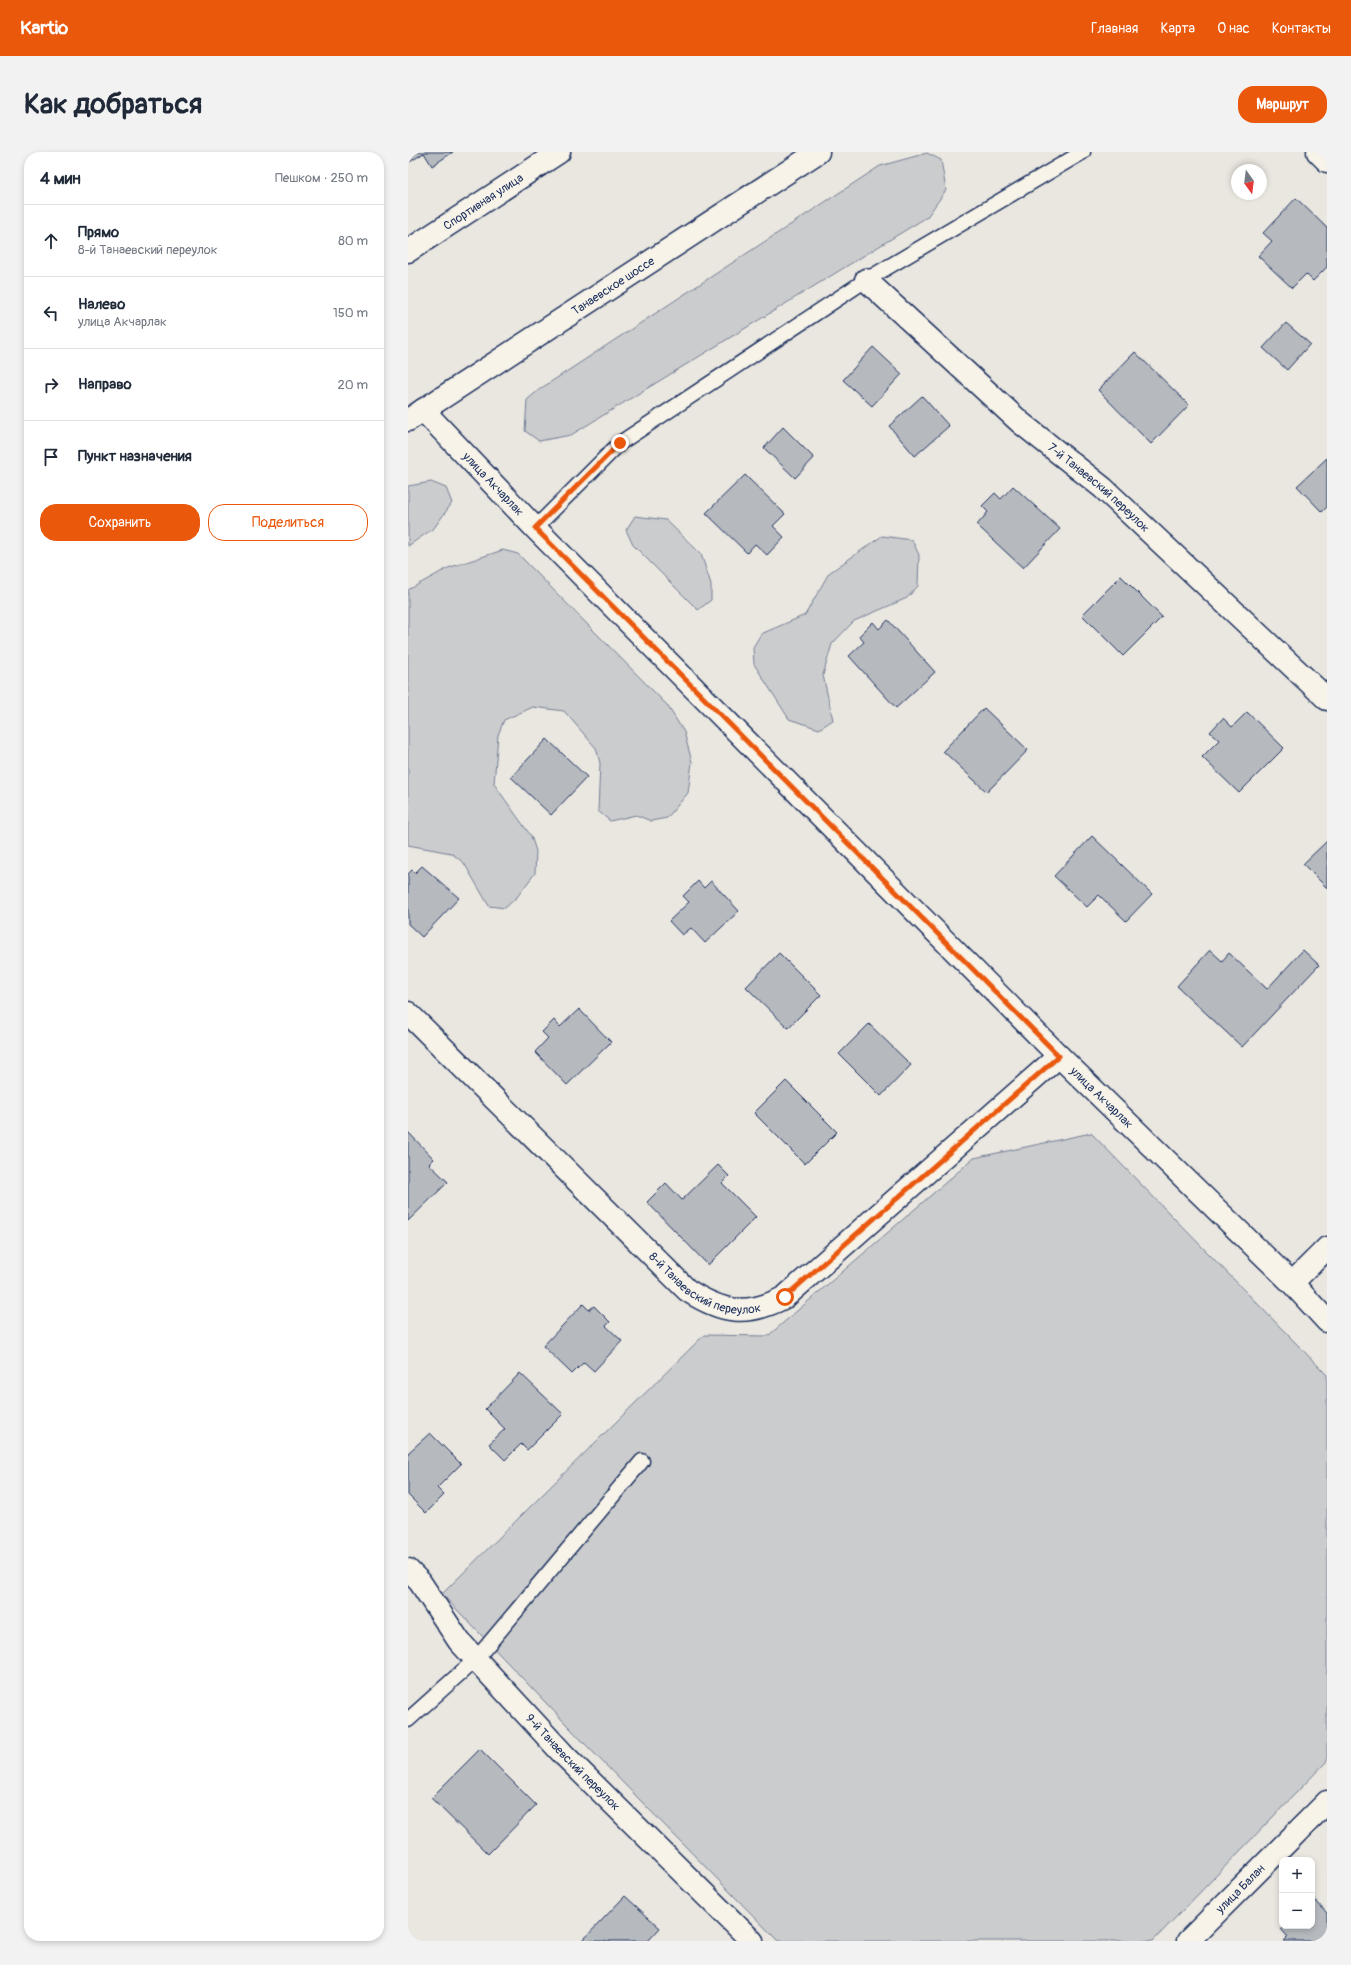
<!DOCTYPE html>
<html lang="ru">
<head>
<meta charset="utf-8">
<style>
	:root { --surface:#fff; --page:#f2f2f3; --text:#1f2937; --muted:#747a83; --line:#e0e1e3; --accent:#ea580c }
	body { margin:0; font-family:Pangolin,sans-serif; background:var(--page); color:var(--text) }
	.controls { position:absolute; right:12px; bottom:12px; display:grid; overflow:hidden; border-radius:8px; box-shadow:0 2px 6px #0003 }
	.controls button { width:36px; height:36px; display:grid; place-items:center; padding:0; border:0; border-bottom:1px solid var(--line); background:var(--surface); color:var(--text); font:20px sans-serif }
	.compass { position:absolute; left:823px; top:12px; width:36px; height:36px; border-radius:50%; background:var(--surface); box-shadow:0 2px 6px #0003; rotate:166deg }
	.stop { position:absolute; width:12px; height:12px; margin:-9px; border:3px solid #ea580c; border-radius:50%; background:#fff }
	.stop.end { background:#ea580c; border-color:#fff; box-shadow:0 1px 4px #0008 }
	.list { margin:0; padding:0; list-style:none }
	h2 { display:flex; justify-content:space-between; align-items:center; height:52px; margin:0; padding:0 16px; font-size:17px }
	h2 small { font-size:13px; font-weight:400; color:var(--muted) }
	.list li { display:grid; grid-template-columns:26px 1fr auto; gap:12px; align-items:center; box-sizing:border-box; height:72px; padding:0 16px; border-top:1px solid var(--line) }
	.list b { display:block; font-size:15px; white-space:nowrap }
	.list p { margin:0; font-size:13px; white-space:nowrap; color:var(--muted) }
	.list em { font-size:13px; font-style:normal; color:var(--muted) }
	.actions { display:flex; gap:8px; padding:12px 16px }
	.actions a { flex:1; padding:9px 0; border:1px solid var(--accent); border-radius:16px; text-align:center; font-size:14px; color:var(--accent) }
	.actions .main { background:var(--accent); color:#fff }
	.icon { flex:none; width:22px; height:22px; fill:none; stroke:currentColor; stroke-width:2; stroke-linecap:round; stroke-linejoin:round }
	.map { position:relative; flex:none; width:919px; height:1789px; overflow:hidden; border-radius:16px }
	header { display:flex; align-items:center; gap:24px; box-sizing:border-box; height:56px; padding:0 20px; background:var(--accent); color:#fff }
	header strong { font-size:19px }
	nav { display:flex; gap:22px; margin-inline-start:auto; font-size:14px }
	.intro { display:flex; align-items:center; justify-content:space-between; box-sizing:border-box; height:96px; padding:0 24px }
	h1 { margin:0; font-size:28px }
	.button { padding:10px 18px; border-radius:16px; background:var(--accent); color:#fff; font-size:14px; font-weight:700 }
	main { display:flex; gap:24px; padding:0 24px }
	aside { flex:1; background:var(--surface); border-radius:16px; box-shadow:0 2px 6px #0003 }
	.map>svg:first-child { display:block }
	.green { fill:#cbcccd; stroke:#737e96 }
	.building { fill:#b6babf; stroke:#1b2f5e }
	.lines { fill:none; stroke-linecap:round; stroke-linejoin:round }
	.service-casing { stroke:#1b2f5e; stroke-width:17 }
	.minor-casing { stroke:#1b2f5e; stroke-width:25 }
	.tertiary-casing { stroke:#1b2f5e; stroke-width:25 }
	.service { stroke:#f7f3e8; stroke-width:14 }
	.minor { stroke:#f7f3e8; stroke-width:22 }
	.tertiary { stroke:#f7f3e8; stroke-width:22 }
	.route { stroke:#ea580c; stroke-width:5 }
	.labels { text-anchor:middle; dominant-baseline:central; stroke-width:4; stroke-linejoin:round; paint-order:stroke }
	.street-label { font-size:12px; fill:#1b2f5e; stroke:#f7f3e8 }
</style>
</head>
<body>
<header>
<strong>Kartio</strong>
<nav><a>Главная</a><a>Карта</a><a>О нас</a><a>Контакты</a></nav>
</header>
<div class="intro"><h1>Как добраться</h1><a class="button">Маршрут</a></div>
<main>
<aside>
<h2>4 мин<small>Пешком · 250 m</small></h2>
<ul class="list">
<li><svg class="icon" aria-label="ahead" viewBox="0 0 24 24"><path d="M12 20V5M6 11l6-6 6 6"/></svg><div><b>Прямо</b><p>8-й Танаевский переулок</p></div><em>80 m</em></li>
<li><svg class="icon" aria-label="left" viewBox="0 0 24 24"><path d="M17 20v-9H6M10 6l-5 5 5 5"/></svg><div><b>Налево</b><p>улица Акчарлак</p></div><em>150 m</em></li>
<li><svg class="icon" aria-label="right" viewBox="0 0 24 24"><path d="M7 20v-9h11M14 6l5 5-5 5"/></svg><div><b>Направо</b></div><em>20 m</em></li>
<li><svg class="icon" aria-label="arrive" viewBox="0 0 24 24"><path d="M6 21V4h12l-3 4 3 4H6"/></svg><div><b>Пункт назначения</b></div></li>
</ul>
<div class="actions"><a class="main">Сохранить</a><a>Поделиться</a></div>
</aside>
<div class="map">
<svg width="919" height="1789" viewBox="0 0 919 1789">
	<rect width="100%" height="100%" fill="#eae7e0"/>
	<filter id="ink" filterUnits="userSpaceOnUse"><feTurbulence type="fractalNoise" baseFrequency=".025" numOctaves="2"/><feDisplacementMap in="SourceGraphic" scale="8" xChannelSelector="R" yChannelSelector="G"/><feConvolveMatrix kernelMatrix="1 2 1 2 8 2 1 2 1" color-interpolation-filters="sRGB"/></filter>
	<g filter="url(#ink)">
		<g class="green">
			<path d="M519 1 533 8 538 38 519 65 163 283 131 289 117 279 119 248 132 237 472 14Z"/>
			<path d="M23 330 38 336 44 351 26 376 0 394V334Z"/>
			<path d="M227 364 258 368 293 402 303 432V448L290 458 225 393 218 378Z"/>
			<path d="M474 384 504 388 511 403 510 434 499 446 446 469 424 492 415 523 425 568 411 577 381 567 346 512 345 495 353 482 397 463 421 421Z"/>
			<path d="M95 398 110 402 259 553 276 580 284 610 280 641 259 666 243 669 228 663 202 669 190 659 192 611 188 596 156 559 125 555 96 568 90 583 86 632 123 684 128 699 127 721 109 745 97 756 81 754 56 711 43 701 0 693V438L40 416Z"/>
			<path d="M683 981 919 1223V1609L745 1789H370L180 1595 34 1442 296 1183 360 1184 566 1006Z"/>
		</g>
		<g class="building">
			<path d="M0 0H45L24 14 16 1 0 11Z"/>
			<path d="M888 46 919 76V115L905 129 898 122 884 136 850 104 864 89 855 81Z"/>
			<path d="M878 171 902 192 879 218 855 196Z"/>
			<path d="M465 195 494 222 464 254 435 228Z"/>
			<path d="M727 200 781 253 743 292 690 238Z"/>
			<path d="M514 244 541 274 507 304 481 274Z"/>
			<path d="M375 275 406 306 387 326 356 296Z"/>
			<path d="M919 306V355L914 360 889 334Z"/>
			<path d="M337 323 377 362 365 374 376 385 359 403 347 392 339 401 298 361Z"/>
			<path d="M605 334 652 377 615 416 569 373 580 360 574 354 587 341 593 347Z"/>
			<path d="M713 424 754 465 715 504 674 463Z"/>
			<path d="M480 468 527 520 488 556 441 504 456 490 451 484 465 470 471 477Z"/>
			<path d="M576 556 620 598 579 640 535 599Z"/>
			<path d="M839 560 876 596 831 641 794 605 811 588 802 580 815 566 824 575Z"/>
			<path d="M139 587 179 625 143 663 103 625Z"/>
			<path d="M684 684 744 742 718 769 691 743 679 755 646 724Z"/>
			<path d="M919 689V736L895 712Z"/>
			<path d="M14 714 51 746 14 785 0 772V722L4 718 7 721Z"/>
			<path d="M290 729 296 736 303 729 331 759 297 791 283 776 274 783 261 769 281 750 275 744Z"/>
			<path d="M802 798 814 809 821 801 859 837 895 798 911 813 834 895 769 834Z"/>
			<path d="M371 801 413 843 380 876 338 835Z"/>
			<path d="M171 857 203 890 159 933 127 900 140 886 134 880 146 868 152 875Z"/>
			<path d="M461 872 503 913 473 944 431 902Z"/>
			<path d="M378 929 429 980 397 1012 346 961Z"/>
			<path d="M0 980 26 1007 21 1012 40 1030 0 1069Z"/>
			<path d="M310 1013 321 1024 314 1031 348 1065 300 1113 239 1050 258 1031 274 1048Z"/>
			<path d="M175 1152 181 1158 186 1154 202 1170 198 1174 214 1189 186 1219 176 1210 164 1222 135 1194Z"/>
			<path d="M112 1221 155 1262 119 1298 113 1292 97 1308 81 1292 97 1277 77 1257Z"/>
			<path d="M22 1281 53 1312 29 1336 36 1343 18 1361 0 1343V1301Z"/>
			<path d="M72 1597 128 1653 80 1702 23 1646Z"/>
			<path d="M217 1744 252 1776 240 1789H174Z"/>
			<path d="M905 1746 919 1761V1789H876L880 1785 873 1777 877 1774H904V1748Z"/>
		</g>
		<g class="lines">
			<g class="service-casing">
				<g id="service">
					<path d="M127 376 212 291 458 128 675 0"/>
					<path d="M0 1568 68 1507 234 1309"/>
				</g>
			</g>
			<g class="minor-casing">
				<g id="minor">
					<path d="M910 0 919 9"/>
					<path id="s1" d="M0 99 151 0"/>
					<path id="s2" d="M458 128 613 271 695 336 919 547"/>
					<path id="s3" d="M15 258 127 376 651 904 884 1131 919 1169"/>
					<path id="s4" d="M0 861 279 1138C314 1161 339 1165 377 1145L651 904"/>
					<path d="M884 1131 919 1096"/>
					<path id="s5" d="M0 1418 12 1430 51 1489 157 1604 344 1789"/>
					<path id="s6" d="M780 1789 919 1650"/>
				</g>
			</g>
			<g class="tertiary-casing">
				<g id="tertiary">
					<path id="s7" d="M0 268 410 0"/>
				</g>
			</g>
			<use href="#service" class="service"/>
			<use href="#minor" class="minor"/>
			<use href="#tertiary" class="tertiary"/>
		</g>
	</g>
	<g class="lines" filter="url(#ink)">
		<path class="route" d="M212 291 127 376 651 904 377 1145"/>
	</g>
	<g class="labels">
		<g class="street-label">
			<text stroke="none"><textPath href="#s1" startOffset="90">Спортивная улица</textPath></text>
			<text stroke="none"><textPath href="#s7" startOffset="245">Танаевское шоссе</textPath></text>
			<text stroke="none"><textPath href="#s3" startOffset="102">улица Акчарлак</textPath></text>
			<text stroke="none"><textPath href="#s2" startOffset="312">7-й Танаевский переулок</textPath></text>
			<text stroke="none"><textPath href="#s3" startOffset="966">улица Акчарлак</textPath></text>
			<text stroke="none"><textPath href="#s4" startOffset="407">8-й Танаевский переулок</textPath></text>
			<text stroke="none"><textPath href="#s5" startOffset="254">9-й Танаевский переулок</textPath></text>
			<text stroke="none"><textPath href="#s6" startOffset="74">улица Балан</textPath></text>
		</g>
	</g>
</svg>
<div class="controls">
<button>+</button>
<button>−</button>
</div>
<svg class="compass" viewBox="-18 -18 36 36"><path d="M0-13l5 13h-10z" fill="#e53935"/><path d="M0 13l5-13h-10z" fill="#747a83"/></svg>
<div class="stop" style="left:377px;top:1145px"></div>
<div class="stop end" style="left:212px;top:291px"></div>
</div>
</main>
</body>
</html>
